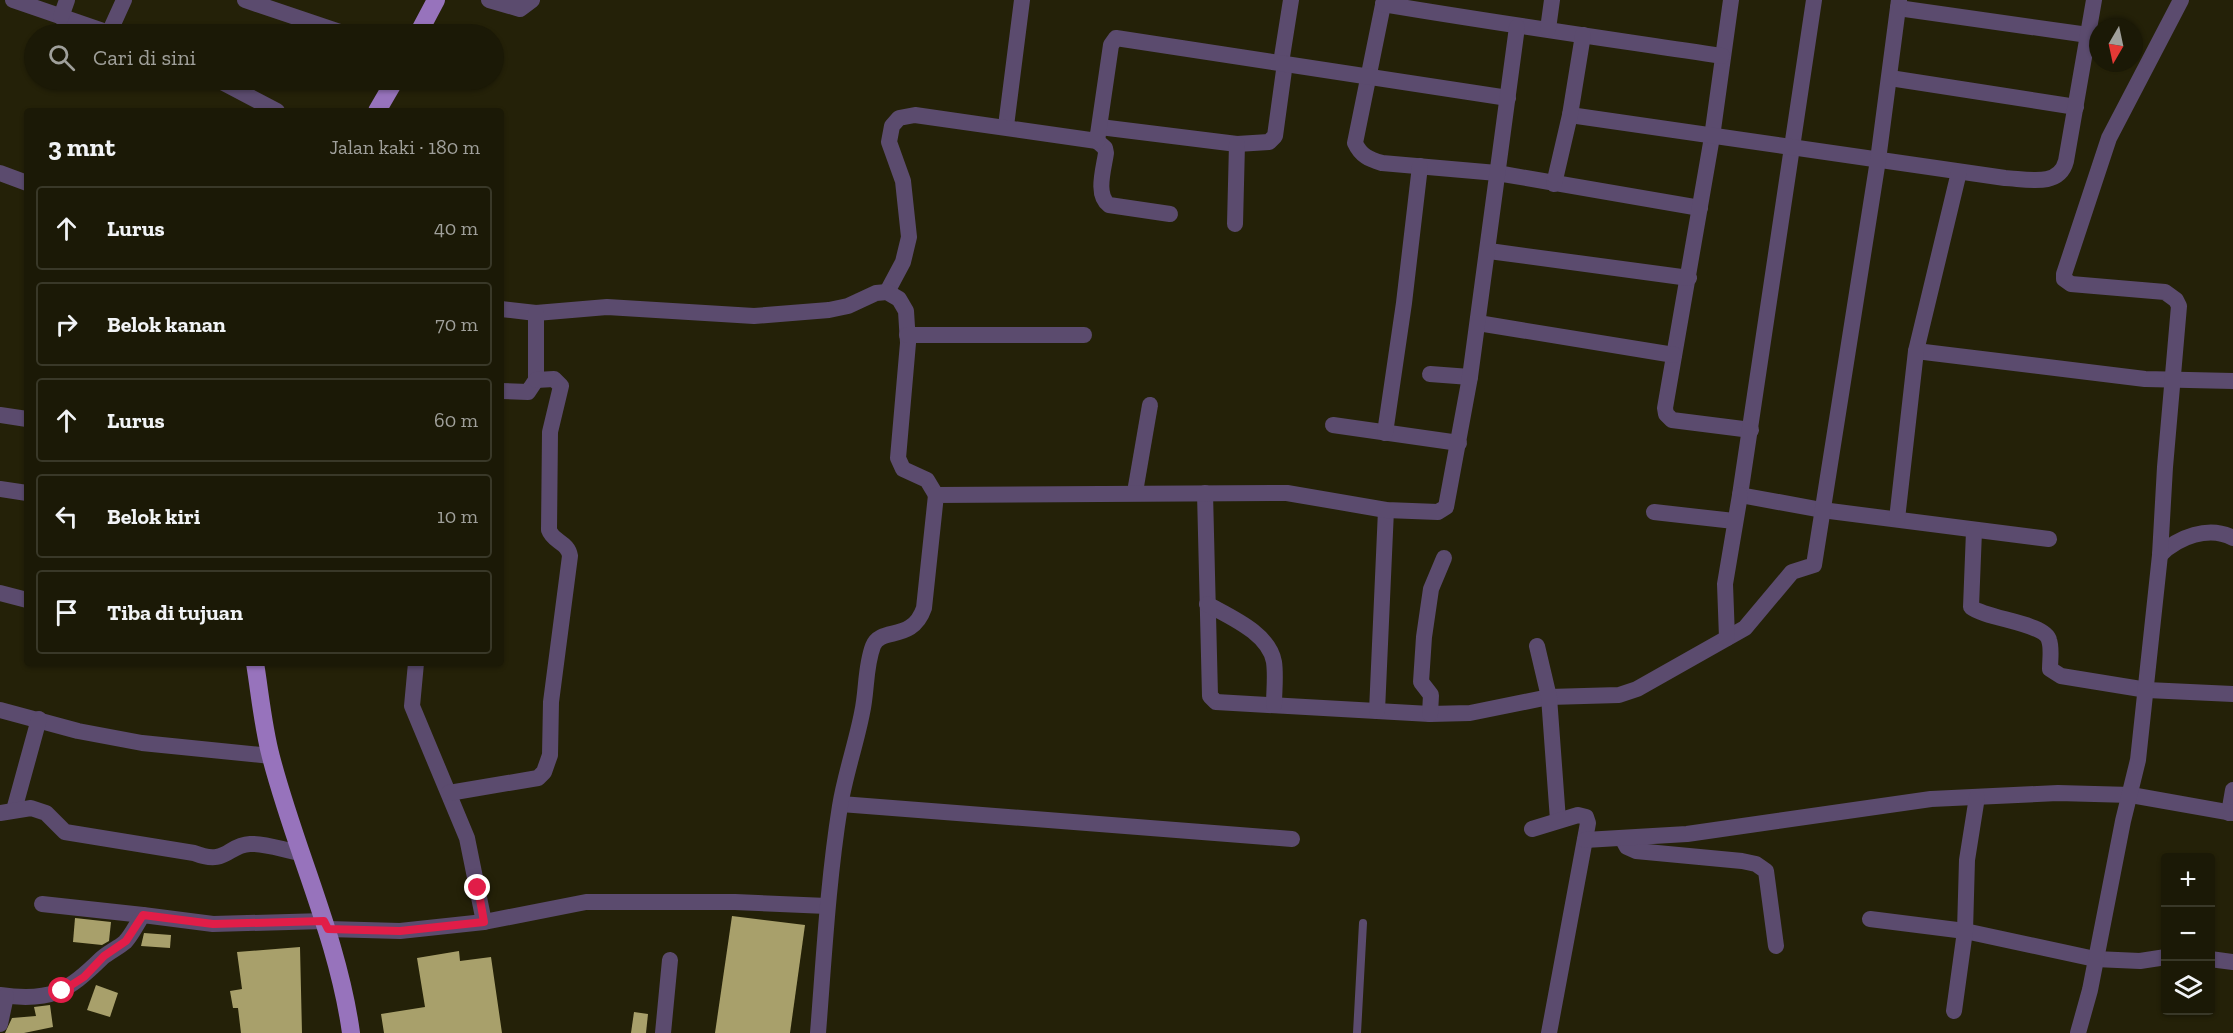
<!DOCTYPE html>
<html lang="id">
<head>
<meta charset="utf-8">
<style>
	:root { --surface:#1b1906; --page:#242210; --text:#f1f3f6; --muted:#a0a09b; --line:#393828 }
	body { margin:0; font-family:"Zilla Slab",serif; background:var(--page); color:var(--text) }
	.controls { position:absolute; right:18px; bottom:18px; display:grid; overflow:hidden; border-radius:6px; box-shadow:0 2px 4px #0004 }
	.controls button { width:54px; height:54px; display:grid; place-items:center; padding:0; border:0; border-bottom:2px solid var(--line); background:var(--surface); color:var(--text); font:30px sans-serif }
	.compass { position:absolute; left:2089px; top:18px; width:54px; height:54px; border-radius:50%; background:var(--surface); box-shadow:0 2px 4px #0004; rotate:189deg }
	.stop { position:absolute; width:18px; height:18px; margin:-14px; border:4px solid #e11d48; border-radius:50%; background:#fff }
	.stop.end { background:#e11d48; border-color:#fff; box-shadow:0 2px 6px #0008 }
	.list { margin:0; padding:0; list-style:none }
	h2 { display:flex; justify-content:space-between; align-items:center; height:78px; margin:0; padding:0 24px; font-size:26px }
	h2 small { font-size:20px; font-weight:400; color:var(--muted) }
	.list li { display:grid; grid-template-columns:39px 1fr auto; gap:18px; align-items:center; box-sizing:border-box; height:84px; margin:0 12px 12px; padding:0 12px; border:2px solid var(--line); border-radius:6px }
	.list b { display:block; font-size:22px; white-space:nowrap }
	.list em { font-size:20px; font-style:normal; color:var(--muted) }
	.icon { flex:none; width:33px; height:33px; fill:none; stroke:currentColor; stroke-width:2; stroke-linecap:round; stroke-linejoin:round }
	.map { position:relative; flex:none; width:2233px; height:1033px; overflow:hidden }
	.search { position:absolute; background:var(--surface); box-shadow:0 2px 4px #0004; left:24px; top:24px; width:480px; height:66px; display:flex; align-items:center; gap:15px; box-sizing:border-box; padding:0 21px; border-radius:33px; color:var(--muted); font-size:22px }
	.panel { position:absolute; background:var(--surface); box-shadow:0 2px 4px #0004; left:24px; top:108px; width:480px; height:558px; border-radius:6px }
	.map>svg:first-child { display:block }
	.building { fill:#a8a06b }
	.lines { fill:none; stroke-linecap:round; stroke-linejoin:round }
	.service { stroke:#5b4b6e; stroke-width:8 }
	.minor { stroke:#5b4b6e; stroke-width:16 }
	.primary { stroke:#9773bc; stroke-width:18 }
	.route { stroke:#e11d48; stroke-width:8 }
</style>
</head>
<body>
<div class="map">
<svg width="2233" height="1033" viewBox="0 0 2233 1033">
	<rect width="100%" height="100%" fill="#242108"/>
	<g class="building">
		<path d="M732 916 805 925 790 1033H715Z"/>
		<path d="M75 918 111 922 109 941 102 945 73 942Z"/>
		<path d="M144 933 171 935 170 948 141 946Z"/>
		<path d="M300 947 302 1033H241L238 1008H233L230 991 242 989 237 952Z"/>
		<path d="M459 951 460 961 491 957 502 1033H384L381 1014 425 1007 417 958Z"/>
		<path d="M96 985 118 993 110 1017 87 1010Z"/>
		<path d="M50 1005 53 1027 24 1033H5L12 1018 36 1016 34 1007Z"/>
		<path d="M634 1012 648 1014 646 1033H631Z"/>
	</g>
	<g class="lines">
		<path class="service" d="M1357 1033 1363 923"/>
		<g class="minor">
			<path d="M13 0 112 34"/>
			<path d="M245 0 346 34"/>
			<path d="M489 0 520 9 532 0"/>
			<path d="M1384 0 1355 143C1361 156 1369 159 1382 163L1497 173 1700 208"/>
			<path d="M1731 0 1712 137 1665 408 1666 414 1672 420 1751 430"/>
			<path d="M1814 0 1740 495 1822 510 2049 539"/>
			<path d="M1383 4C1496 23 1609 39 1722 56"/>
			<path d="M1898 8 2088 35"/>
			<path d="M61 17 67 0"/>
			<path d="M1548 29 1552 0"/>
			<path d="M109 33 124 0"/>
			<path d="M1281 63 1291 0"/>
			<path d="M1890 78 2076 107"/>
			<path d="M218 80 277 111"/>
			<path d="M1570 115 2005 178C2027 179 2059 188 2066 161L2094 0"/>
			<path d="M1006 126 1022 0"/>
			<path d="M1100 127 1237 144 1269 142 1275 136 1285 63"/>
			<path d="M1097 141 1105 148 1106 153C1104 168 1095 195 1109 205L1170 214"/>
			<path d="M0 173 27 183"/>
			<path d="M1554 184 1570 115 1583 35"/>
			<path d="M1235 224 1237 144"/>
			<path d="M1489 251 1689 278"/>
			<path d="M887 292 903 262 909 237 903 181 889 142 892 126 899 118 915 115 1097 141 1111 45 1116 38 1508 98"/>
			<path d="M501 309 536 313 607 307 754 316 829 310 848 306 876 293 887 292 899 299 906 311 908 343 898 458 903 469 927 480 936 495"/>
			<path d="M1478 323 1674 355"/>
			<path d="M907 335H1084"/>
			<path d="M1916 351 2145 379 2233 381"/>
			<path d="M1430 374 1470 377"/>
			<path d="M501 391 528 392 536 380V313"/>
			<path d="M0 415 27 419"/>
			<path d="M1333 425 1459 443"/>
			<path d="M1385 433 1404 303 1420 166"/>
			<path d="M0 489 27 493"/>
			<path d="M1135 492 1150 405"/>
			<path d="M1205 493 1210 696 1216 702 1430 714 1470 713 1549 697 1619 695 1637 689 1745 628 1792 572 1814 565 1878 160 1899 0"/>
			<path d="M1654 512 1734 521"/>
			<path d="M1897 519 1916 351 1959 172"/>
			<path d="M1974 531 1971 607C1986 619 2045 623 2049 640 2052 648 2050 660 2050 669L2061 676 2147 690 2233 694"/>
			<path d="M2160 555C2178 537 2209 525 2233 538"/>
			<path d="M0 593 27 600"/>
			<path d="M1207 604C1230 617 1269 633 1274 662 1276 676 1274 691 1274 705"/>
			<path d="M1727 638 1725 584 1740 495"/>
			<path d="M1537 646 1549 697 1558 820"/>
			<path d="M416 663 412 706 467 838 484 922"/>
			<path d="M0 710 78 731 142 743 271 756"/>
			<path d="M1377 711 1386 510"/>
			<path d="M1430 714 1431 695 1421 682 1424 637 1431 589 1444 558"/>
			<path d="M449 793 538 778 544 772 550 755 551 702 570 556C568 542 553 542 549 530L550 432 561 386 554 379 536 380"/>
			<path d="M841 804 1292 839"/>
			<path d="M14 810 39 719"/>
			<path d="M0 813 31 808 46 813 65 832 194 853C227 866 227 845 250 844 266 843 286 851 301 853"/>
			<path d="M2229 813 2233 790"/>
			<path d="M1532 829 1578 815 1586 817 1588 823 1549 1033"/>
			<path d="M1622 838 1627 847 1636 851 1742 861 1756 864 1766 871 1776 946"/>
			<path d="M1585 840 1687 834 1931 799 2058 793 2131 795 2233 813"/>
			<path d="M42 904 143 915"/>
			<path d="M1870 919 1965 931 2095 959 2140 961 2166 957"/>
			<path d="M328 929 400 931 484 922 586 902H735L827 906"/>
			<path d="M2210 959 2233 962"/>
			<path d="M0 995C51 1002 67 992 102 958 109 952 118 948 125 942 132 935 137 923 143 915L213 924 324 921"/>
			<path d="M1954 1011 1965 931 1967 860 1977 797"/>
			<path d="M0 1024 6 996"/>
			<path d="M663 1033 670 960"/>
			<path d="M818 1033C824 957 828 881 840 806 845 775 856 744 862 713 867 691 865 667 873 646 881 626 912 643 924 608L936 495 1287 493 1386 510 1438 512 1446 507 1470 377 1517 27"/>
			<path d="M2078 1033 2090 990 2123 821 2138 760 2160 555 2165 467 2179 306 2176 300 2165 292 2071 284 2064 279V274L2109 138 2181 0"/>
		</g>
		<g class="primary">
			<path d="M418 34 436 0"/>
			<path d="M377 111 395 80"/>
			<path d="M255 663C260 694 263 727 271 757 295 850 338 938 351 1033"/>
		</g>
	</g>
	<g class="lines">
		<path class="route" d="M62 991 84 977 104 956 126 941 143 915 213 924 324 921 328 929 400 931 484 922 478 888"/>
	</g>
</svg>
<div class="controls">
<button>+</button>
<button>−</button>
<button><svg class="icon" aria-label="layers" viewBox="0 0 24 24"><path d="M12 4l9 5-9 5-9-5zM3 14l9 5 9-5"/></svg></button>
</div>
<svg class="compass" viewBox="-18 -18 36 36"><path d="M0-13l5 13h-10z" fill="#e53935"/><path d="M0 13l5-13h-10z" fill="#a0a09b"/></svg>
<div class="stop" style="left:62px;top:991px"></div>
<div class="stop end" style="left:478px;top:888px"></div>
<div class="search"><svg class="icon" aria-label="search" viewBox="0 0 24 24"><circle cx="10" cy="10" r="6"/><path d="M15 15l6 6"/></svg>Cari di sini</div>
<section class="panel">
<h2>3 mnt<small>Jalan kaki · 180 m</small></h2>
<ul class="list">
<li><svg class="icon" aria-label="ahead" viewBox="0 0 24 24"><path d="M12 20V5M6 11l6-6 6 6"/></svg><div><b>Lurus</b></div><em>40 m</em></li>
<li><svg class="icon" aria-label="right" viewBox="0 0 24 24"><path d="M7 20v-9h11M14 6l5 5-5 5"/></svg><div><b>Belok kanan</b></div><em>70 m</em></li>
<li><svg class="icon" aria-label="ahead" viewBox="0 0 24 24"><path d="M12 20V5M6 11l6-6 6 6"/></svg><div><b>Lurus</b></div><em>60 m</em></li>
<li><svg class="icon" aria-label="left" viewBox="0 0 24 24"><path d="M17 20v-9H6M10 6l-5 5 5 5"/></svg><div><b>Belok kiri</b></div><em>10 m</em></li>
<li><svg class="icon" aria-label="arrive" viewBox="0 0 24 24"><path d="M6 21V4h12l-3 4 3 4H6"/></svg><div><b>Tiba di tujuan</b></div></li>
</ul>
</section>
</div>
</body>
</html>
